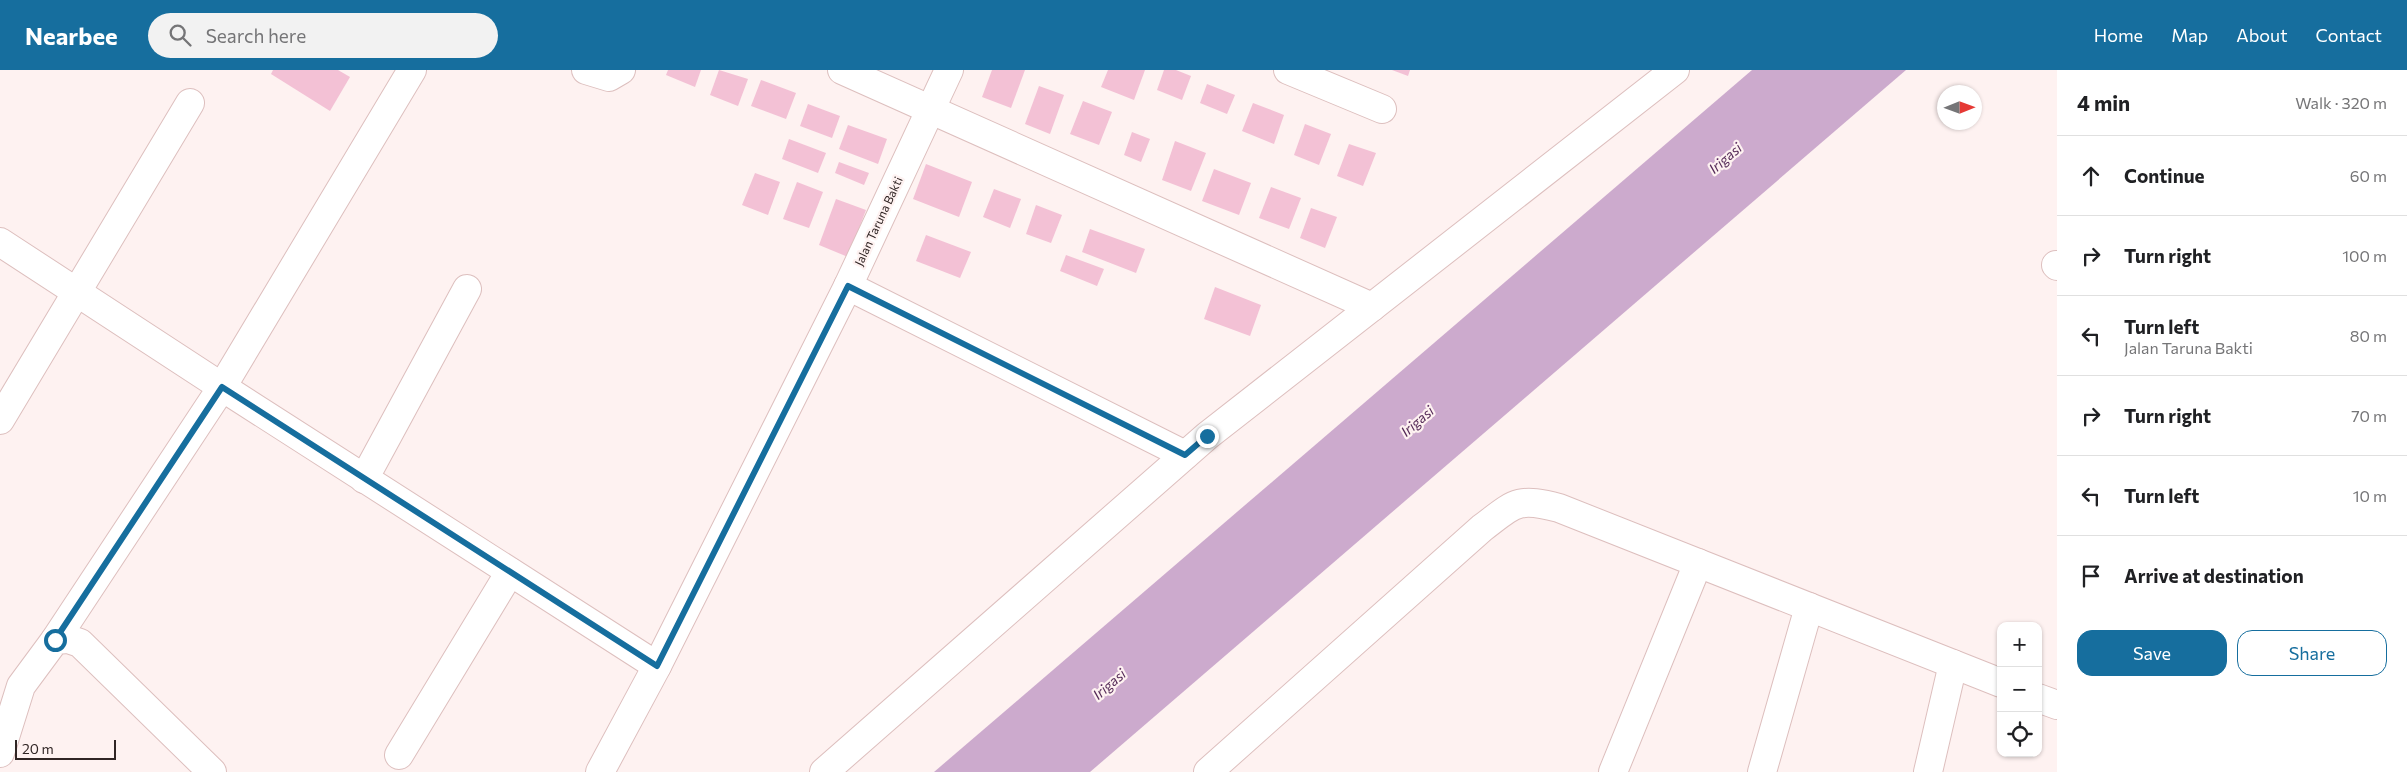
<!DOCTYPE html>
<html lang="en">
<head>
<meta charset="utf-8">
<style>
	:root { --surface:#fff; --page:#f2f2f2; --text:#202124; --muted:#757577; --line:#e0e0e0; --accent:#166e9e }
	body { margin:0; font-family:Commissioner,sans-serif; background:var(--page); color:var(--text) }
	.controls { position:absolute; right:15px; bottom:15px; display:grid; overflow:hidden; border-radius:10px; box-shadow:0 1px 4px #0004 }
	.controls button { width:45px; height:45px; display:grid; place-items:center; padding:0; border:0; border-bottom:1px solid var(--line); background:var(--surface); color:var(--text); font:25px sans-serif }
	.compass { position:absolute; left:1937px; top:15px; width:45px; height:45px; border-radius:50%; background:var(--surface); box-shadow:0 1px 4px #0004; rotate:89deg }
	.scale { position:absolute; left:15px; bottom:12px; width:101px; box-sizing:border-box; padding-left:5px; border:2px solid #302524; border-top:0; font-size:14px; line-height:18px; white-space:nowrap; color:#302524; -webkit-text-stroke:4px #fef2f1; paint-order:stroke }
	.stop { position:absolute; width:15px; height:15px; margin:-11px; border:4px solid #166e9e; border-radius:50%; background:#fff }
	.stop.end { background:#166e9e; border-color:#fff; box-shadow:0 1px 5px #0008 }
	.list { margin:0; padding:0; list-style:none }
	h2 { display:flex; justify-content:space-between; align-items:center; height:65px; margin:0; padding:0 20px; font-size:21px }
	h2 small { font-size:16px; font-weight:400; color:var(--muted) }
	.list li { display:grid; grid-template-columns:32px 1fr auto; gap:15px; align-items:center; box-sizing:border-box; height:80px; padding:0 20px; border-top:1px solid var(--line) }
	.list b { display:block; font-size:19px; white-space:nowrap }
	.list p { margin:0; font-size:16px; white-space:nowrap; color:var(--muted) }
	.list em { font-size:16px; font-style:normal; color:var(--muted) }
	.actions { display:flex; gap:10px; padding:15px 20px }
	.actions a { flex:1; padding:11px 0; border:1px solid var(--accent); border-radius:15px; text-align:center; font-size:18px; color:var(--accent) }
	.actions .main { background:var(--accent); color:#fff }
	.icon { flex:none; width:28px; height:28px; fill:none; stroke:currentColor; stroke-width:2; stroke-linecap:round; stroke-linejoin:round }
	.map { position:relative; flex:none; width:2057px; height:702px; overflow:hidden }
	header { display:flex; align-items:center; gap:30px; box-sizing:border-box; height:70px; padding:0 25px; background:var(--accent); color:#fff }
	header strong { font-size:24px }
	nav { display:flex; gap:28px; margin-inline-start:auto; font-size:18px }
	.search { width:350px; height:45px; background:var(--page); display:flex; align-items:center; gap:12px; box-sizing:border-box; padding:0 18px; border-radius:28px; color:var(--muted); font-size:19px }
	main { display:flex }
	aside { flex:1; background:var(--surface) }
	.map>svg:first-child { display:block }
	.water { fill:#ccaacd }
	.building { fill:#f3c1d5 }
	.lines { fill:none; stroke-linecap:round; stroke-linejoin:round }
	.minor-casing { stroke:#ddbfbe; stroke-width:30 }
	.minor { stroke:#fff; stroke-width:28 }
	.route { stroke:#166e9e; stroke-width:6 }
	.labels { text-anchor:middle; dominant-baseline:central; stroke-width:4.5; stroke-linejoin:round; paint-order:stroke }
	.street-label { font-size:12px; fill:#302524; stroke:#fef2f1 }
	.water-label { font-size:14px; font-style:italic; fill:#552b58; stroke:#fef2f1 }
</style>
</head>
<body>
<header>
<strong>Nearbee</strong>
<div class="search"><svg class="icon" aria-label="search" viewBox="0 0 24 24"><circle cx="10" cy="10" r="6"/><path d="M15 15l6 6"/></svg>Search here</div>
<nav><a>Home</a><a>Map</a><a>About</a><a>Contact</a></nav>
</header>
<main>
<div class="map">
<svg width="2057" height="702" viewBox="0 0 2057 702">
	<rect width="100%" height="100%" fill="#fef2f1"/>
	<path class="water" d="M1752 0H1906L1090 702H934Z"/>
	<g class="building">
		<path d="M273 0H338L350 7 330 41 271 4Z"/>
		<path d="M668 0H701L695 17 666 5Z"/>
		<path d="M719 0 748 9 738 36 710 25Z"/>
		<path d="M992 0H1025L1011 38 982 27Z"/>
		<path d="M1108 0H1145L1134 30 1101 17Z"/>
		<path d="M1164 0H1176L1191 6 1182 30 1157 20Z"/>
		<path d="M1392 0H1410L1408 6Z"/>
		<path d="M761 10 796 23 786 49 751 36Z"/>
		<path d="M1207 14 1235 25 1227 44 1200 33Z"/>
		<path d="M1039 16 1064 25 1050 64 1025 54Z"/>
		<path d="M1083 31 1112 42 1099 75 1070 64Z"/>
		<path d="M1253 33 1284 45 1274 74 1242 61Z"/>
		<path d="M808 34 840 46 832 68 800 56Z"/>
		<path d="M1305 54 1331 64 1319 95 1294 85Z"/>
		<path d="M848 55 887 69 878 94 839 79Z"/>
		<path d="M1132 62 1150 69 1141 92 1124 85Z"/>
		<path d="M789 69 826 83 818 103 782 89Z"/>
		<path d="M1175 71 1206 83 1191 121 1162 110Z"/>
		<path d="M1349 74 1376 83 1363 116 1337 106Z"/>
		<path d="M839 92 869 103 864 115 835 103Z"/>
		<path d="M926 94 972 112 959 147 913 129Z"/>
		<path d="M1214 99 1251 113 1239 145 1202 131Z"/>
		<path d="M755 103 780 112 768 145 742 135Z"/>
		<path d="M797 112 823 122 809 158 783 149Z"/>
		<path d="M1271 117 1301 128 1289 159 1259 148Z"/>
		<path d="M994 119 1021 129 1010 158 983 147Z"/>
		<path d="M836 129 866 140 848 187 819 175Z"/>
		<path d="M1036 135 1062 145 1051 173 1026 164Z"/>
		<path d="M1311 138 1337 147 1325 178 1300 168Z"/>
		<path d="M1090 159 1145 179 1136 203 1082 182Z"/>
		<path d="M926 165 971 182 960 208 916 191Z"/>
		<path d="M1066 185 1104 199 1097 216 1060 201Z"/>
		<path d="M1215 217 1261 235 1250 266 1204 249Z"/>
	</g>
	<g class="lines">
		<g class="minor-casing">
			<g id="minor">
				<path d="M412 0 222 317 657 596"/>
				<path d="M586 0 609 7 621 0"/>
				<path d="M842 0 1372 237"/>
				<path d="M1288 0 1382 39"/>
				<path d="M0 172 222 317 55 570"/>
				<path d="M2056 195 2057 196"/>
				<path d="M848 216 1185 385"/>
				<path d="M0 350 190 33"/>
				<path d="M364 409 467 219"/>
				<path d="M2038 628 2057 635"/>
				<path d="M0 683 21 616 55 570 68 569 80 573 212 702"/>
				<path d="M399 685 510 502"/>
				<path d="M600 702 657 596 848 216 949 0"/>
				<path d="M824 702 1207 366 1675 0"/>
				<path d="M1208 702 1482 458C1515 433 1517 427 1559 438L2001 613"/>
				<path d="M1613 702 1698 493"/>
				<path d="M1762 702 1809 537"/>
				<path d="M1928 702 1953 594"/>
			</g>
		</g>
		<use href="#minor" class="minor"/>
	</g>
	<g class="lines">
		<path class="route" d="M55 570 222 317 657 596 848 216 1185 385 1207 366"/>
	</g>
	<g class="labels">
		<g class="street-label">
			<text transform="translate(878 151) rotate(-65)">Jalan Taruna Bakti</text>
		</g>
		<g class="water-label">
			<text transform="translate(1725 88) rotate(-41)">Irigasi</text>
			<text transform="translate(1417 351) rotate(-41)">Irigasi</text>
			<text transform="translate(1109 614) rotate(-41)">Irigasi</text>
		</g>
	</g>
</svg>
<div class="controls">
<button>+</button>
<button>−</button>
<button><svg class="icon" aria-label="locate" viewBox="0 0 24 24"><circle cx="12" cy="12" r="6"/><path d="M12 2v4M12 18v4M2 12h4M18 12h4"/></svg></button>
</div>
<svg class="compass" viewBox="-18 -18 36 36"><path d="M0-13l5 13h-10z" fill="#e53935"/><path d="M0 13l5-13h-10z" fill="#757577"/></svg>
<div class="scale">20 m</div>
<div class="stop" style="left:55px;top:570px"></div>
<div class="stop end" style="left:1207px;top:366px"></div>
</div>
<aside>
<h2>4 min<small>Walk · 320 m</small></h2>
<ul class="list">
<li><svg class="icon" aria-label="ahead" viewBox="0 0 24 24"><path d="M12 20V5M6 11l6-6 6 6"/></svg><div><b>Continue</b></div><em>60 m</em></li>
<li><svg class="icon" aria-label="right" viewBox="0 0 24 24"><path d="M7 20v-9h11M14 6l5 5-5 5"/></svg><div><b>Turn right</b></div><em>100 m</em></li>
<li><svg class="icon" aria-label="left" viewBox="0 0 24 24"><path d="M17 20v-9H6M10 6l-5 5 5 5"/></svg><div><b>Turn left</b><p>Jalan Taruna Bakti</p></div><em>80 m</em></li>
<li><svg class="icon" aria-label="right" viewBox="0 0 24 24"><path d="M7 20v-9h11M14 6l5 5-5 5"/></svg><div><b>Turn right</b></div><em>70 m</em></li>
<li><svg class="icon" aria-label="left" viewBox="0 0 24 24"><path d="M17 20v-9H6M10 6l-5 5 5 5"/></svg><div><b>Turn left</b></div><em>10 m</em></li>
<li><svg class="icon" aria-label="arrive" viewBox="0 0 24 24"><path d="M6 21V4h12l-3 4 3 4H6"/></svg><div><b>Arrive at destination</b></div></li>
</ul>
<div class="actions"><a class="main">Save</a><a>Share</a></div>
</aside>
</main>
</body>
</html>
